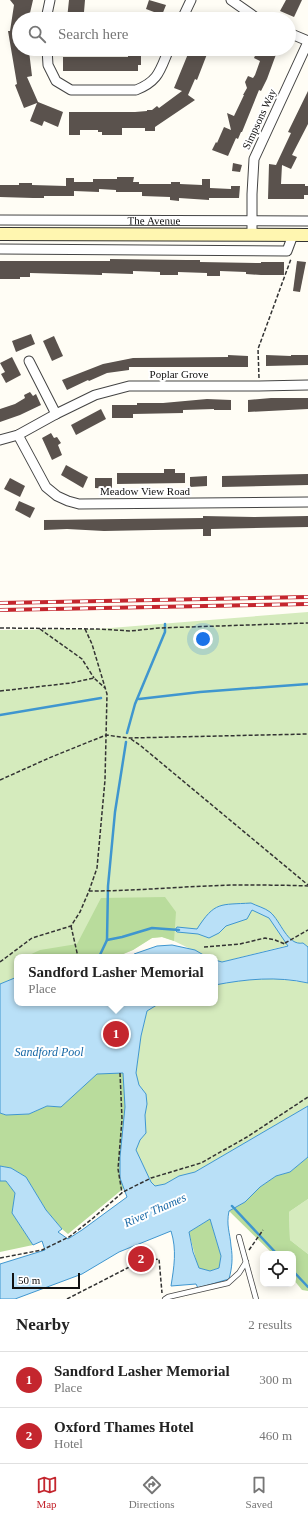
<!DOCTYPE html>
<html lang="en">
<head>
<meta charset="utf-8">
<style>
	:root { --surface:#fff; --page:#f6f6f6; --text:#222; --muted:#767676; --line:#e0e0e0; --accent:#c4262e }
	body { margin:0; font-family:Georgia,serif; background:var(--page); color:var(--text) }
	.controls { position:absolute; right:12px; bottom:12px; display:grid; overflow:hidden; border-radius:8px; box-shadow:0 2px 10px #0003 }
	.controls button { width:36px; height:36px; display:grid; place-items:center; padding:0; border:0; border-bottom:1px solid var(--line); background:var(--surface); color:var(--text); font:20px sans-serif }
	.scale { position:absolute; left:12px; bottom:10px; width:68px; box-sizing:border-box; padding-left:4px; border:2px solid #111; border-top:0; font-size:11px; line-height:14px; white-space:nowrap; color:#111; -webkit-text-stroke:3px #fff; paint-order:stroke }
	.you { position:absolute; left:203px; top:639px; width:14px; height:14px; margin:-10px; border:3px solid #fff; border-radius:50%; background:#1a73e8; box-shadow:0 0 0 6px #1a73e833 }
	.badge { display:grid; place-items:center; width:26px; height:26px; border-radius:50%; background:var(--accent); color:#fff; font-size:13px; font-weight:700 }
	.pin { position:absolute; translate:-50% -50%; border:2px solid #fff; box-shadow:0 1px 4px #0006 }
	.popup { position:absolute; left:14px; top:954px; width:204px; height:52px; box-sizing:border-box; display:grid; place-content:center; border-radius:8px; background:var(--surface); filter:drop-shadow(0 1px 3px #0005); font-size:13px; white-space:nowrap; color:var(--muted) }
	.popup b { font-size:15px; color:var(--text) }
	.popup::after { content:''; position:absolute; left:50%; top:100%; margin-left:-8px; border:8px solid transparent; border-top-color:var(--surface) }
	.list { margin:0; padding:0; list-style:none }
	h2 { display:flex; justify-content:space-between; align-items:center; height:52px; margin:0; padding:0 16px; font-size:17px }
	h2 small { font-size:13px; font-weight:400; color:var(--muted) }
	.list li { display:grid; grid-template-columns:26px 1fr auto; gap:12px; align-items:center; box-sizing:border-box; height:56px; padding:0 16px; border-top:1px solid var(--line) }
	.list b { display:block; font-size:15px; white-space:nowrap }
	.list p { margin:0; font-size:13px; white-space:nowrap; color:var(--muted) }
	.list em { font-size:13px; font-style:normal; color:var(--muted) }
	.icon { flex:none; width:22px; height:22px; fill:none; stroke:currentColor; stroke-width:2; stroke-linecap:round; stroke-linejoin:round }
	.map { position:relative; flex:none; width:308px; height:1299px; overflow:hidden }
	.search { position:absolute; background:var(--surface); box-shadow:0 2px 10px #0003; left:12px; right:12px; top:12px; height:44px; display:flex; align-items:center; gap:10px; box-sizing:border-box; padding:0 14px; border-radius:22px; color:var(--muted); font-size:15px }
	.sheet { height:164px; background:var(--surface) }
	nav { display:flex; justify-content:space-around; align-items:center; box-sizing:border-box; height:56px; border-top:1px solid var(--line); background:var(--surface); font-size:11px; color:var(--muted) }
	nav a { display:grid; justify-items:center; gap:2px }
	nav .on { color:var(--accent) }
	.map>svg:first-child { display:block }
	.green { fill:#d5ebbd }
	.forest { fill:#b9dc9c }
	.water { fill:#b9e0f7; stroke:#3f96cf; fill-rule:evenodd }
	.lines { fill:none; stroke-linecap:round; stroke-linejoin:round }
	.stream { stroke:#3f96cf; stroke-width:2.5 }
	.building { fill:#5a524d }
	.lane-casing { stroke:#444; stroke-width:6 }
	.street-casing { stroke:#444; stroke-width:11 }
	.secondary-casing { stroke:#333; stroke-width:14 }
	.path { stroke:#333; stroke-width:1.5; stroke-dasharray:4 2; stroke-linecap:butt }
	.lane { stroke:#fff; stroke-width:4.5 }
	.street { stroke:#fff; stroke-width:9 }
	.secondary { stroke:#fff6b0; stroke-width:12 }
	.rail-casing { stroke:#c4262e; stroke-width:4 }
	.rail { stroke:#fff; stroke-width:2.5; stroke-dasharray:8; stroke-linecap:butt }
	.labels { text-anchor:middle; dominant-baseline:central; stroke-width:4; stroke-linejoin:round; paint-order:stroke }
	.street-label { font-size:11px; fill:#111; stroke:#fff }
	.water-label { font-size:12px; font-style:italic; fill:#1768a6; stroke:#fff }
</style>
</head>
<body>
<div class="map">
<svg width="308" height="1299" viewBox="0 0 308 1299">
	<rect width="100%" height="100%" fill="#fffdf5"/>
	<g class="green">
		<path d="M308 612V947L303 943 285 946 222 962 215 960V957L205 956 174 941 162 937 152 938 133 950 116 957H17V977L0 984V630L98 629Z"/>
		<path d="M272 978 308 983V1106L195 1172 179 1176 165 1184 155 1186 151 1182 136 1150 140 1140 146 1133 145 1115 147 1104 146 1094 139 1085 136 1073 141 1036 147 1011 160 1003H215V985L238 981Z"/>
		<path d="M308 1199V1254L290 1240 289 1212Z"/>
	</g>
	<g class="forest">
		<path d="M165 897 176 912 174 941 162 937 152 938 133 950 116 957H25L40 950 77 944 101 898Z"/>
		<path d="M123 1072C124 1084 125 1095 125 1107 125 1134 115 1162 124 1188L68 1234 62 1229 46 1210 26 1177 11 1168 0 1166V1113L6 1115 29 1114 47 1106 61 1107 97 1074Z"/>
		<path d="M308 1157V1199L289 1212 290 1240 308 1254V1291L302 1290 293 1279V1254H273L229 1211 245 1202 260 1187 276 1176 290 1172Z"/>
		<path d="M0 1181H6L15 1193 12 1213 33 1245 0 1252Z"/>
		<path d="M210 1219 221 1256 219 1268 210 1271 198 1268 189 1232Z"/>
	</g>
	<g class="water">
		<path d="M251 903C257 906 265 908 270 912 281 921 287 946 303 943L308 947V983C277 976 246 979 215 985V960L222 962 288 946 269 918 252 910 247 919 226 926 219 933 209 938 198 934 177 932 175 930 177 927 197 929C215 901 220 905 251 903Z"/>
		<path d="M172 945 195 950 207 957H135L134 954 157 946Z"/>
		<path d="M17 977V1003H160L147 1011 141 1036 136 1073 139 1085 146 1094 147 1104 145 1115 146 1133 140 1140 136 1150 151 1182 155 1186 165 1184 179 1176 195 1172 308 1106V1157L290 1172 276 1176 260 1187 245 1202 229 1211C226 1226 230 1232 231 1246 233 1258 232 1268 229 1279L198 1288 196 1284 171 1286C174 1267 177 1250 171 1231L119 1252 82 1274 15 1299H0V1264L45 1250 42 1241 33 1245 12 1213 15 1193 6 1181H0V1166L11 1168 26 1177 46 1210 62 1229 58 1232 68 1239 82 1230 127 1197 120 1178V1157L125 1107 123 1073 97 1074 61 1107 47 1106 29 1114 6 1115 0 1113V984ZM126 1028 125 1040 113 1035 115 1031ZM210 1219 221 1256 219 1268 210 1271 199 1268 193 1252 189 1232Z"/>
	</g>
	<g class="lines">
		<g class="stream">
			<path d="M139 699 200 692 308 684"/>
			<path d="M0 715 101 698"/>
			<path d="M127 733 135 704 165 632V624"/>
			<path d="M107 940 122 937 152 928 179 930"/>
			<path d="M99 957 107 940 108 886 115 812 126 742"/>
			<path d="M232 1206 277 1254"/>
			<path d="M293 1271 308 1287"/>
		</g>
	</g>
	<g class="building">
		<path d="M10 0H33L30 13 38 14V19H19V49H27L29 51 32 76 27 77 38 102 63 112 58 127 44 121 42 126 30 121 37 103 24 108 15 85 17 84 8 31H10L14 5Z"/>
		<path d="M69 0H85L84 12 99 15V19H67Z"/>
		<path d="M149 0 166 5 162 15 146 9Z"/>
		<path d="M286 0H302L294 17 280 11Z"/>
		<path d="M190 49H209L197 80 195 79 188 95 195 100 155 127V131H145V128H122V135H102V132H98V130H80V135H69V112H135L147 111V110H152L157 106 159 108 182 91 174 88Z"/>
		<path d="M258 49H278L267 79 261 91 259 90 242 132H241L238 139 236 138 228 156 212 150 216 142 217 143 224 127 231 130 227 113 234 116 244 95H243L247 88 245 82 248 76 253 78 255 75 260 61 254 58Z"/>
		<path d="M128 53H141V65H138V71H63V57H128Z"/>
		<path d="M308 91V124L292 155 297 157 291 169 282 165 281 184H305V186H308V195H304V199H268L269 164 276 165 291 133 288 132Z"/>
		<path d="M233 163 242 165 240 172 232 171Z"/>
		<path d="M117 177H134L133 182H139V184H171V182H180V184L202 185V179H210V188L231 189V186H240L239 198H209V200L179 198V201L170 200V197L142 196V192H116V190L99 189V192L74 191V196H44V198H33L0 197V185H19V183H32V185L66 186V178H74V182H93V179H117Z"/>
		<path d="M110 259 186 260H200V262L261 263V262H284V275H261L246 274V272L220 271V276H207V273L178 272V275H160V272L133 271V274L102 273V275L30 273V277H20V279H0V261H110Z"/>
		<path d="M297 261 306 262 300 292 293 291Z"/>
		<path d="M31 334 35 344 16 352 12 341Z"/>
		<path d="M54 336 63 356 52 361 43 341Z"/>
		<path d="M228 355 248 356V367H129V370L107 373 89 381 88 380 67 390 62 380 103 364 133 358 228 357Z"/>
		<path d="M266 355 291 356V355H308V365L266 366Z"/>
		<path d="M12 357 21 375 6 383 1 374 5 372 0 363Z"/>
		<path d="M30 392 33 396 36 394 41 405 20 415 0 422V409L15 404 25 398 24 395Z"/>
		<path d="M271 398H308V409L248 412V400Z"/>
		<path d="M207 399 231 400V410H214V409L183 410V413L133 414V418H112V405H137V403H163Z"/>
		<path d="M101 409 106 419 76 435 71 425Z"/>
		<path d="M51 433 54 438 57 437 61 443 58 445 62 455 52 460 42 438Z"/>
		<path d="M66 465 88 477 83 488 61 475Z"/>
		<path d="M164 469H175V473H185V483L117 484V473H164Z"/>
		<path d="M308 474V485L222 487V476Z"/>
		<path d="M207 476V486L190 487V477Z"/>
		<path d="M10 478 25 486 20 497 4 489Z"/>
		<path d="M95 478H112V489L95 488Z"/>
		<path d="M19 501 35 508 30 518 15 510Z"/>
		<path d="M203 516 254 517 308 516V527L211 529V536H203V529L104 531 67 529 44 530V520L203 518Z"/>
	</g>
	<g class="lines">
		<g class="lane-casing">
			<g id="lane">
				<path d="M239 1237 256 1299"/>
				<path d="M165 1299 168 1297 228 1283 239 1273 246 1262"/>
			</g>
		</g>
		<g class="street-casing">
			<g id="street">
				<path d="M231 0 258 19"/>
				<path d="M46 19 50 0"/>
				<path d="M182 19 191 0"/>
				<path d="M289 33 308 41"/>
				<path d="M47 49 48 65 56 81 71 90H136C159 81 160 70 169 49"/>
				<path id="s1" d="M0 220 308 221"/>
				<path d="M252 234V194L254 159 308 42"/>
				<path d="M0 249 287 251 293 235"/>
				<path d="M29 361 56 414"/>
				<path d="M18 435 46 487 57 496 68 501 79 504 308 502"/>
				<path d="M0 440 18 435 56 414 95 395 129 386H259L308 385"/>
			</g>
		</g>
		<g class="secondary-casing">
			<path id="secondary" d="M0 234 308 235"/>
		</g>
		<g class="path">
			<path d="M259 378 258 349 291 259"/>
			<path d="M0 628 98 629 130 631 159 628 308 623"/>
			<path d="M40 629 82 659 94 678"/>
			<path d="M85 629 92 644 107 694 105 780 97 868 89 891"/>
			<path d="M0 691 71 683 94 678 105 688"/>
			<path d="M131 739 141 746 308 885"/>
			<path d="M0 780 49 758 106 735 129 738 308 734"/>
			<path d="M71 926 78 957"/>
			<path d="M285 943 308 930"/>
			<path d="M204 947 240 944 265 938 275 940 285 944"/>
			<path d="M0 962 32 938 71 926 80 912 89 891C138 891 186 886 235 885 259 885 284 885 308 886"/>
			<path d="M120 1073 122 1119 118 1169 122 1193"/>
			<path d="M249 1250 263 1230"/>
			<path d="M0 1258 42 1250 69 1237 92 1219 123 1192 151 1178 201 1163 247 1137 308 1097"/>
			<path d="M67 1299 141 1261 159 1259 162 1293"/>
		</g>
		<use href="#lane" class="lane"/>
		<use href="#street" class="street"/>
		<use href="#secondary" class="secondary"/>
		<g class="rail-casing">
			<g id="rail">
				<path d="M0 603 308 597"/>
				<path d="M0 610 308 604"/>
			</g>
		</g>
		<use href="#rail" class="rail"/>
	</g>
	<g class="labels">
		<g class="street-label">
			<text transform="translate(259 119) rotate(-65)">Simpsons Way</text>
			<text stroke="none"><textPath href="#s1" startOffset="154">The Avenue</textPath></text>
			<text x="179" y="374">Poplar Grove</text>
			<text x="145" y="491">Meadow View Road</text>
		</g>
		<g class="water-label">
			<text x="49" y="1052">Sandford Pool</text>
			<text transform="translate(155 1210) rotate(-24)">River Thames</text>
		</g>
	</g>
</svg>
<div class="controls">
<button><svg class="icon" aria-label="locate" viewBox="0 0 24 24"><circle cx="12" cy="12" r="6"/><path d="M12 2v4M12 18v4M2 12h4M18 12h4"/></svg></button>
</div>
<div class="scale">50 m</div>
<div class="you"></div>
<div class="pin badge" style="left:116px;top:1034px">1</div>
<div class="popup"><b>Sandford Lasher Memorial</b>Place</div>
<div class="pin badge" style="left:141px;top:1259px">2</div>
<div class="search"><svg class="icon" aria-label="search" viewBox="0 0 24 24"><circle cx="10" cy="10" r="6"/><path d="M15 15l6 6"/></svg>Search here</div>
</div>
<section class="sheet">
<h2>Nearby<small>2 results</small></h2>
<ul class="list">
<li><span class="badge">1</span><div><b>Sandford Lasher Memorial</b><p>Place</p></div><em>300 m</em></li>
<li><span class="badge">2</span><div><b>Oxford Thames Hotel</b><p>Hotel</p></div><em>460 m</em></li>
</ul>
</section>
<nav>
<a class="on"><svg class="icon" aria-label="map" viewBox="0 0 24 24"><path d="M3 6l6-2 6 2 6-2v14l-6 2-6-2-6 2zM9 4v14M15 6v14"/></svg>Map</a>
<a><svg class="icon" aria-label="directions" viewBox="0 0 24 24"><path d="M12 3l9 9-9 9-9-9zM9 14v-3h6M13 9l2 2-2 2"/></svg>Directions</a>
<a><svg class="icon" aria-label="saved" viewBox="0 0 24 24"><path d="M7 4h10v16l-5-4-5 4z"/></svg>Saved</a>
</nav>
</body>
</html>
